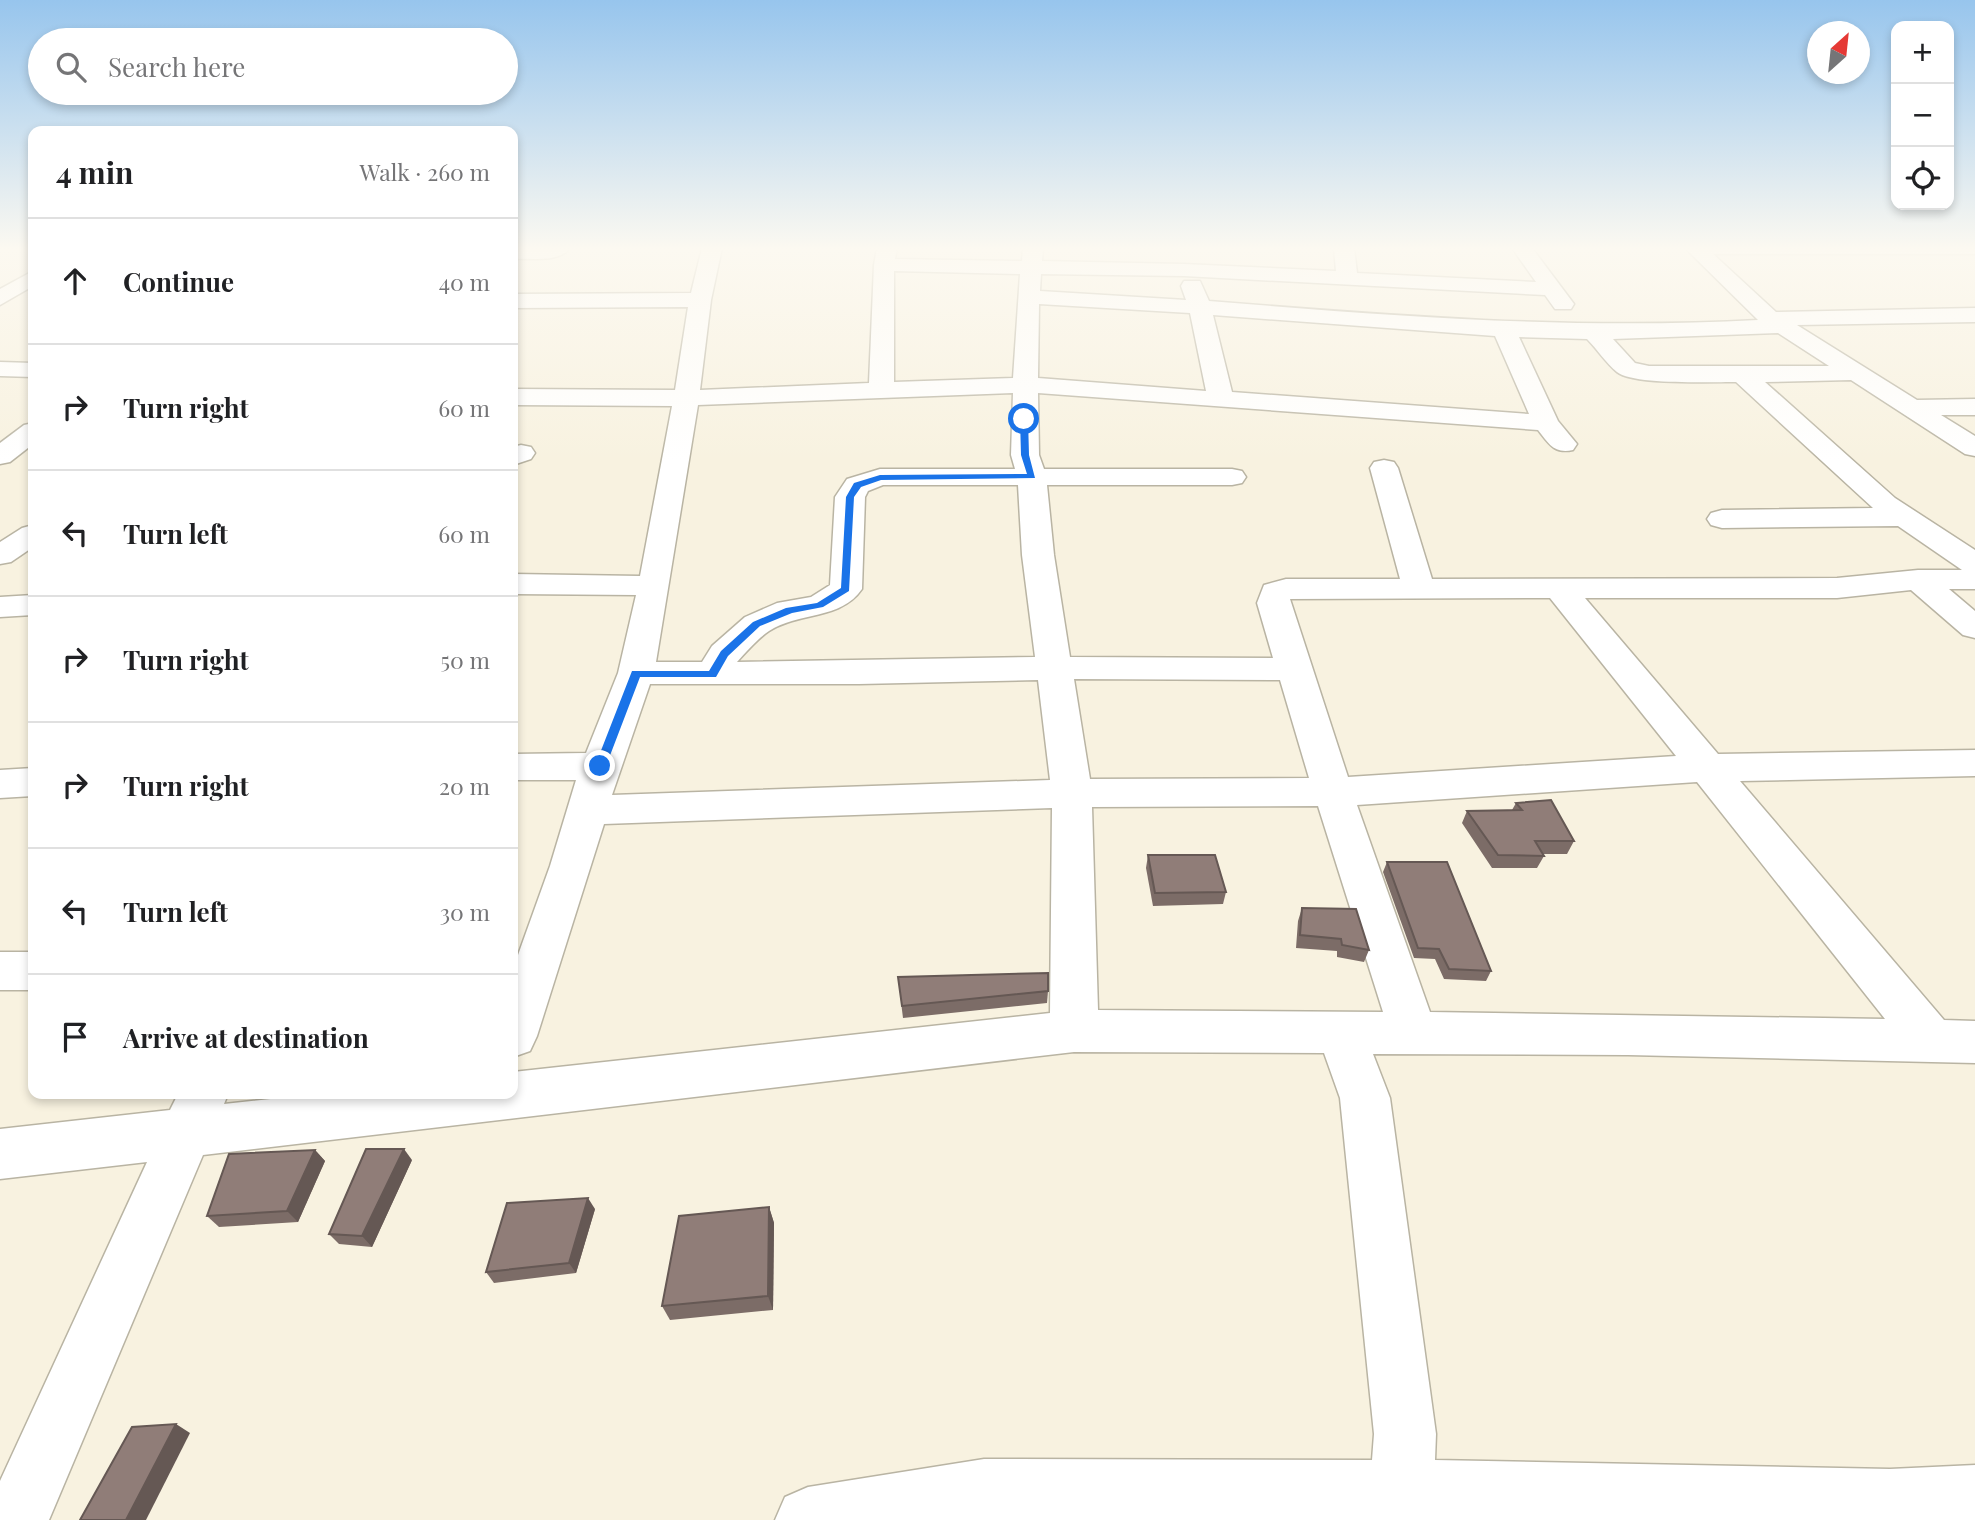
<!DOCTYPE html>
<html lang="en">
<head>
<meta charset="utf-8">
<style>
	:root { --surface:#fff; --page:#f2f2f2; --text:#202124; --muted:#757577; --line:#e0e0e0 }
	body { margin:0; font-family:"Playfair Display",serif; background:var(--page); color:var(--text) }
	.controls { position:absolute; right:21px; top:21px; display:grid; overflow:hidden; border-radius:14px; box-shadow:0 4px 10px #0003 }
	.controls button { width:63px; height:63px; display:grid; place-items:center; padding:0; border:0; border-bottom:2px solid var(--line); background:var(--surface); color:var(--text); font:35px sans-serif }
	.compass { position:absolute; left:1807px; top:21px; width:63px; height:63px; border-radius:50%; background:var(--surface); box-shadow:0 4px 10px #0003; rotate:27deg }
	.stop { position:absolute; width:21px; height:21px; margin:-16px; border:5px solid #1a73e8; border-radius:50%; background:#fff }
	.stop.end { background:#1a73e8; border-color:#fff; box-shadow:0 2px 7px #0008 }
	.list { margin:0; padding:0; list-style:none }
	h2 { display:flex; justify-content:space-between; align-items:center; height:91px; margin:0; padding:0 28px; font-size:30px }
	h2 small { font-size:23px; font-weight:400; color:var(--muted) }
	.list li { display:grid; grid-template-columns:46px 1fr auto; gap:21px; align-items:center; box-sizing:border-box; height:126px; padding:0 28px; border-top:2px solid var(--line) }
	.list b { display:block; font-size:26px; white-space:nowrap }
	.list em { font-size:23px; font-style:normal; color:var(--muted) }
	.icon { flex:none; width:38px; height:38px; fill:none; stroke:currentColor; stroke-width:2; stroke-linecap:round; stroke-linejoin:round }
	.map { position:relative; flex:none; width:1975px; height:1520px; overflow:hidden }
	.search { position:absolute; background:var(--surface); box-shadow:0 4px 10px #0003; left:28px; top:28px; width:490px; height:77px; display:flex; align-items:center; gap:18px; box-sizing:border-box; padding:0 24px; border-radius:38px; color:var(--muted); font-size:26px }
	.panel { position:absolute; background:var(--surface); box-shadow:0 4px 10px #0003; left:28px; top:126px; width:490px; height:973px; border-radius:14px }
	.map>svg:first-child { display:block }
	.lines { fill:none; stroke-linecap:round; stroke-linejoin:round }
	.minor-casing { stroke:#b9b4a3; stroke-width:3 }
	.minor { fill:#fff; fill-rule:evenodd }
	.wall { fill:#7c6c67 }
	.shaded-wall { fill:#655854 }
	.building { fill:#907d78; stroke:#655854; stroke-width:2 }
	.route { fill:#1a73e8 }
</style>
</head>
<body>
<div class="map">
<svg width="1975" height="1520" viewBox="0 0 1975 1520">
	<rect width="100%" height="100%" fill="#f8f2e0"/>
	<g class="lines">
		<g class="minor-casing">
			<g id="minor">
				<path d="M513 248H570C559 263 530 258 513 259Z"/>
				<path d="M702 248H722L711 300 700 390 869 383 874 265 877 248H897L895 259 1022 261 1023 248H1043L1042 261 1184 264 1336 271 1334 248H1354L1357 273 1536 282 1512 248H1532L1574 304 1571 309H1555L1545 295 1184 276 1041 274 1040 291 1186 300 1181 286 1184 281H1200L1209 301C1393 316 1574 330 1758 320L1685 248H1975V254H1713L1776 312 1975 308V322L1797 325 1917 400 1975 399V415H1941L1975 436V456L1965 454 1851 380 1765 382 1895 498 1975 550V589H1949L1975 611V638L1963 635 1911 590 1837 598H1585L1718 754 1975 750V776L1740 781 1944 1020 1975 1021V1063L1628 1055 1373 1054 1390 1098 1436 1434 1435 1460 1890 1469 1975 1465V1520H775L785 1497 808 1487 984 1459 1372 1460 1374 1434 1340 1098 1324 1053 1074 1052 203 1155 49 1520H0V1481L147 1162 0 1179V1129L170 1110 178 1094H228L224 1104 318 1094H513V1072L1050 1013 1052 808 604 824 537 1036 530 1051 513 1057V969L550 866 576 780H513V754L586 753 618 673 636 595 513 594V574L640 576 672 406 513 405V389L675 390 688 307 513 308V294L691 293ZM894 271 1020 274 1013 378 894 382ZM1039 304 1190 313 1206 391 1038 378ZM1213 315 1495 336 1529 414 1232 392ZM1778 333 1829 366H1649L1635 363 1613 339ZM1519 337 1587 339C1597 349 1606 363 1617 372 1632 385 1713 382 1736 382L1873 508 1722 510 1711 513 1707 519 1711 525 1722 528 1898 526 1962 570H1918L1837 578 1432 579 1398 468 1394 462 1384 460 1374 462 1370 468 1400 579H1286L1264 585 1257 603 1273 658 1070 657 1054 555 1047 485H1232L1242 483 1246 477 1242 471 1232 469H1044L1039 455 1038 393 1538 430C1549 444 1554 454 1573 450L1577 444 1558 421ZM1013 393 1011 455 1015 469H880L847 479 835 497 830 585 811 597 777 603 745 617 712 646 702 662H656L698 405ZM883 485H1018L1022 555 1035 657 737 662C746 652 757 639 769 631 798 612 841 620 862 589L865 497 868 491ZM1550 598 1676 756 1348 777 1290 599ZM1074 679 1280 680 1309 778 1090 779ZM1038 680 1050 780 612 795 650 684H859ZM1697 782 1885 1019 1430 1012 1357 805ZM1318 806 1383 1012 1098 1010 1092 807Z"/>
				<path d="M33 271V286L0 305V289Z"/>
				<path d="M0 362 33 363V377L0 376Z"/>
				<path d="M33 423V444L10 462 0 464V443L24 425Z"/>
				<path d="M521 445 531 447 535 453 531 459 513 465V447Z"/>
				<path d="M33 525V547L11 562 0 564V542L22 528Z"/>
				<path d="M33 595V615L0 617V597Z"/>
				<path d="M33 768V796L0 798V770Z"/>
				<rect x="0" y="952" width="33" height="38"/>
			</g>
		</g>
		<use href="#minor" class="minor"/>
	</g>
	<g class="wall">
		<path d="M1516 803 1574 841 1567 854H1543L1544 856 1537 868H1492L1462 823 1467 811 1512 810Z"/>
		<path d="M1148 855 1226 892 1223 904 1153 906 1146 868Z"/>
		<path d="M1387 862 1491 971 1486 981 1444 979 1435 959 1414 958 1383 872Z"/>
		<path d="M1302 908 1369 950 1364 962 1337 957V951L1296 948 1298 921Z"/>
		<path d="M898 977 1048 991 1047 1003 903 1018Z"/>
		<path d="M315 1150 325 1161 298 1222 219 1227 207 1216Z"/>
		<path d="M412 1160 372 1247 339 1244 329 1234Z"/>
		<path d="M769 1207 774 1223 773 1310 670 1320 662 1306Z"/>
		<path d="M595 1209 576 1273 494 1283 486 1272Z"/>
	</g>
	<g class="shaded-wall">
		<path d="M404 1149 412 1160 372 1247 362 1236Z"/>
		<path d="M315 1150 325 1161 298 1222 287 1211Z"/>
		<path d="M588 1198 595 1209 576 1273 569 1263Z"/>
		<path d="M769 1207 774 1223 773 1310 768 1296Z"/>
		<path d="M176 1424 190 1433 146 1520H126Z"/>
	</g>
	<g class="building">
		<path d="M1551 800 1574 841H1535L1544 856 1498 855 1467 811 1522 810 1516 803Z"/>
		<path d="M1148 855H1215L1226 892 1155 893Z"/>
		<path d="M1387 862H1447L1491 971 1449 969 1439 949 1418 948Z"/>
		<path d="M1302 908 1356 909 1369 950 1342 945 1341 939 1300 935Z"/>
		<path d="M1048 973V991L902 1006 898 977Z"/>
		<path d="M366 1149H404L362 1236 329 1234Z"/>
		<path d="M315 1150 287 1211 207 1216 229 1154Z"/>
		<path d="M588 1198 569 1263 486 1272 507 1203Z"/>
		<path d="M769 1207 768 1296 662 1306 679 1216Z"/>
		<path d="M176 1424 126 1520H80L132 1427Z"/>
	</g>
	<linearGradient id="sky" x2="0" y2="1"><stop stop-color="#97c5ed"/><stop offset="0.54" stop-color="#fcf9f1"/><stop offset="1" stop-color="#fcf9f1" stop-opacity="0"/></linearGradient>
	<rect width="1975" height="461" fill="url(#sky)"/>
	<path class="route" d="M1024 417 1028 419 1029 455 1035 478 881 480 861 487 854 497 849 591 823 607 792 613 760 626 728 656 716 677H640L606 766 600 770 596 769 595 766 632 671H709L721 651 753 622 786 608 817 603 841 588 846 497 854 483 880 475 1027 474 1021 455 1020 419Z"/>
</svg>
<div class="controls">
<button>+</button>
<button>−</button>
<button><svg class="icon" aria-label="locate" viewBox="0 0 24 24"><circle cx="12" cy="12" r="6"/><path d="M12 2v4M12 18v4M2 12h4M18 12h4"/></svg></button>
</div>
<svg class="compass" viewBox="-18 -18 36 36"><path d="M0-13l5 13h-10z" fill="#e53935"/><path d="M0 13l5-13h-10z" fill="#757577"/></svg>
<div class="stop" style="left:1024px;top:419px"></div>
<div class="stop end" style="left:600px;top:766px"></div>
<div class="search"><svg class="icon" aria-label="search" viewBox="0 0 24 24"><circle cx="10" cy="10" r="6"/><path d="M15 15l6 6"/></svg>Search here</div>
<section class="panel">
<h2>4 min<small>Walk · 260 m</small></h2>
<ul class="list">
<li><svg class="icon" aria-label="ahead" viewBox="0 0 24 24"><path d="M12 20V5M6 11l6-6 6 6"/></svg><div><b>Continue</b></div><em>40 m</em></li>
<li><svg class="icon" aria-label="right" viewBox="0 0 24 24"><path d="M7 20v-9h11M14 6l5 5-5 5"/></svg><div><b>Turn right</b></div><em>60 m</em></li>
<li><svg class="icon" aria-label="left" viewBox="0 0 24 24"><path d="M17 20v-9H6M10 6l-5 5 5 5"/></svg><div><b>Turn left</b></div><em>60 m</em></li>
<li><svg class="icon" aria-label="right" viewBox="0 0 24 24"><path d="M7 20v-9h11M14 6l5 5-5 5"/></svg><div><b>Turn right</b></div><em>50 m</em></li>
<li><svg class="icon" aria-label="right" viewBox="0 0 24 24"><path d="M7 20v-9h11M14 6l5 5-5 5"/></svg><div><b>Turn right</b></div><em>20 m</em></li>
<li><svg class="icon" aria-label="left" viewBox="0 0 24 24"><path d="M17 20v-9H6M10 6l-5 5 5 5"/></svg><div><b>Turn left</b></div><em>30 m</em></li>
<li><svg class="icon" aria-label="arrive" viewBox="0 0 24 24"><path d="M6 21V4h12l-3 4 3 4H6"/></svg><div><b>Arrive at destination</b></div></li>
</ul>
</section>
</div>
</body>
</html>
